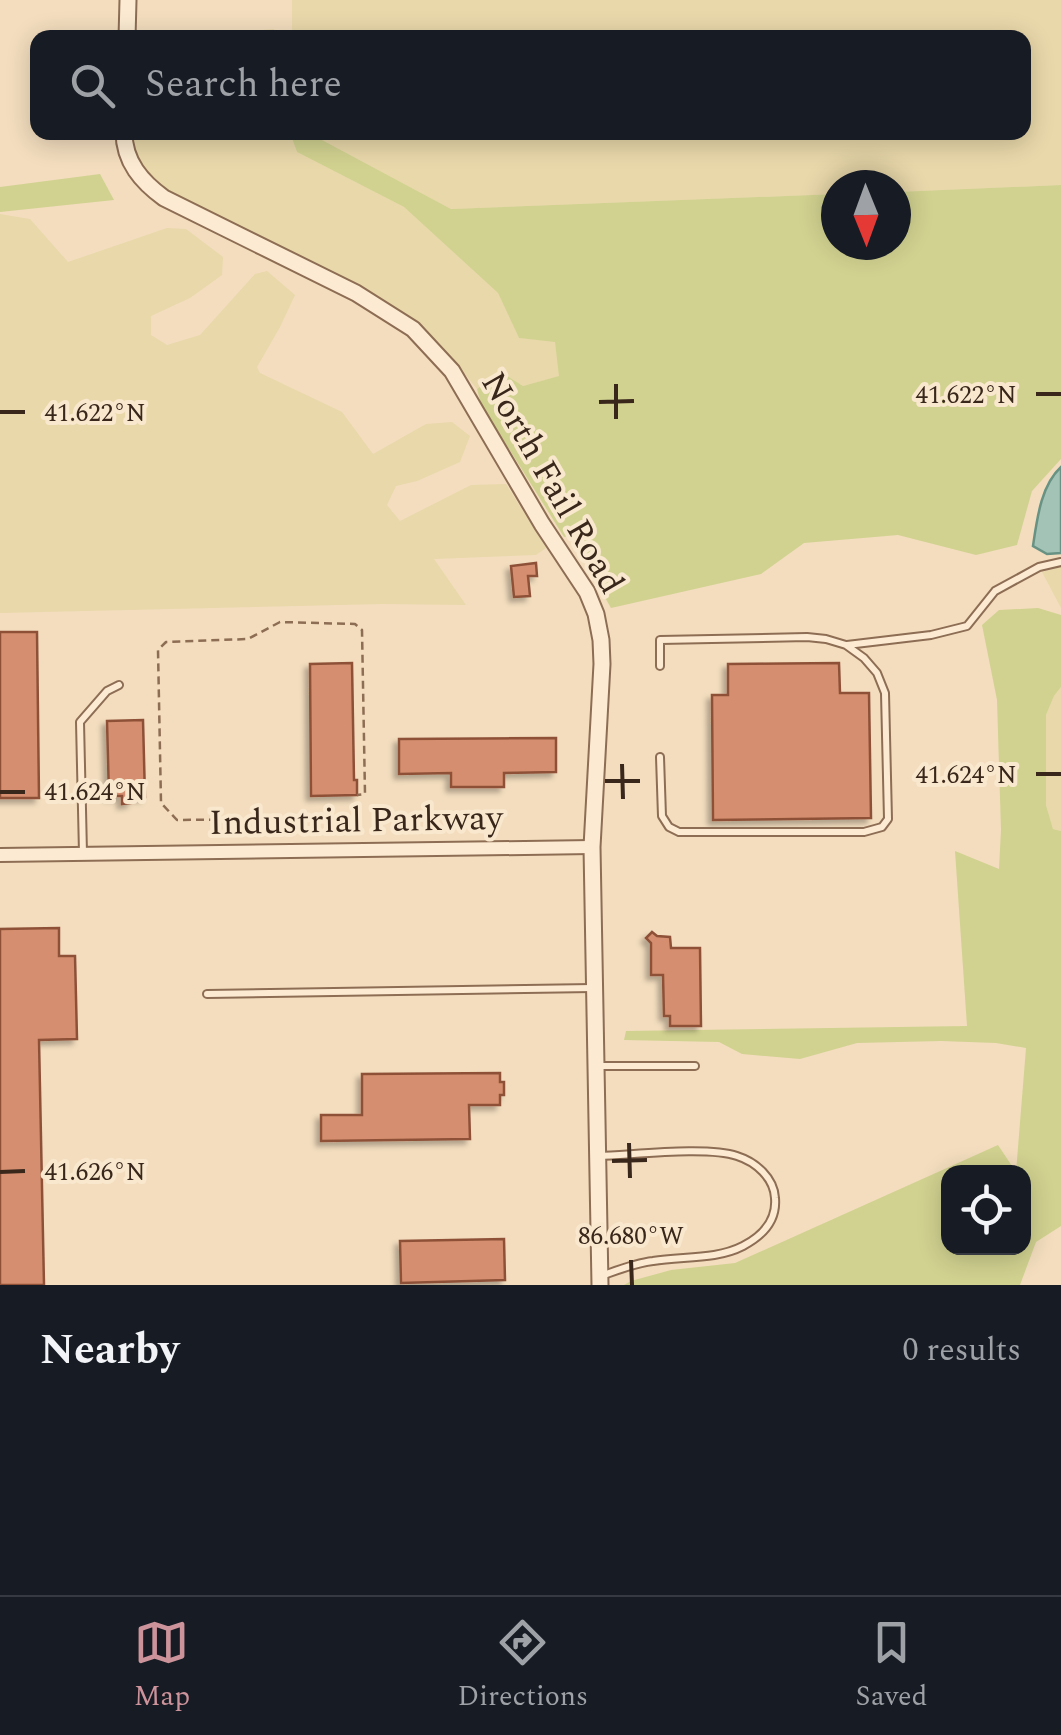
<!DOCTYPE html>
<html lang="en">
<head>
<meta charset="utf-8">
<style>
	:root { --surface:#171b24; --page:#20242c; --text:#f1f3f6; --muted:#9ea1a6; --line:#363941; --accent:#cd939b }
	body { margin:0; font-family:Spectral,serif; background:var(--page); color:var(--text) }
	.controls { position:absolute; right:30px; bottom:30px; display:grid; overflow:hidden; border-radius:20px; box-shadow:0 5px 25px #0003 }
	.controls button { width:90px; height:90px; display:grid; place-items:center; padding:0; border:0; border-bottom:2px solid var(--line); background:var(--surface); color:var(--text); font:50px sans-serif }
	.compass { position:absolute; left:821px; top:170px; width:90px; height:90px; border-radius:50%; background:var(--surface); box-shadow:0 5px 25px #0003; rotate:179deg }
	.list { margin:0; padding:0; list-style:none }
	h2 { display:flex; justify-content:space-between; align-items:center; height:130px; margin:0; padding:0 40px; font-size:42px }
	h2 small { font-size:32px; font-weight:400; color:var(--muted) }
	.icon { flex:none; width:55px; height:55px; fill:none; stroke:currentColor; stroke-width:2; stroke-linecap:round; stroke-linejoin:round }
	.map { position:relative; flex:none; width:1061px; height:1285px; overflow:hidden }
	.search { position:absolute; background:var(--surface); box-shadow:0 5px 25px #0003; left:30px; right:30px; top:30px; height:110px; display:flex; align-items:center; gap:25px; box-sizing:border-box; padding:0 35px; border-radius:20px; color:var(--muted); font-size:38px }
	.sheet { height:310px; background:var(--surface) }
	nav { display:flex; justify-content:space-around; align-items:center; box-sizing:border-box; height:140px; border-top:2px solid var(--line); background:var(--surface); font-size:28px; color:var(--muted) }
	nav a { display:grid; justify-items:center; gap:5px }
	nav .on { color:var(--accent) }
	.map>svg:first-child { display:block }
	.farmland { fill:#e9d8aa }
	.green { fill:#d1d290; fill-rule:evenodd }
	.water { fill:#a2c3b6; stroke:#689283; stroke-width:2.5 }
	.building { fill:#d58f6f; stroke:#8e5138; stroke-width:2.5; filter:url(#shadow) }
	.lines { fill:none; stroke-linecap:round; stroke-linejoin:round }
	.service-casing { stroke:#8d6d54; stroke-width:10 }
	.minor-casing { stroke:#8d6d54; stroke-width:16 }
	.tertiary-casing { stroke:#8d6d54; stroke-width:19 }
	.path { stroke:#8d6d54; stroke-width:2.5; stroke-dasharray:8 5; stroke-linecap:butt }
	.service { stroke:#fcebd2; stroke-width:6 }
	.minor { stroke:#fcebd2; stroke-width:12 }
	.tertiary { stroke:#fcebd2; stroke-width:15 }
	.ticks { fill:none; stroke:#3a271b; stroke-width:4 }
	.labels { text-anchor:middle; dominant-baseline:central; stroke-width:8; stroke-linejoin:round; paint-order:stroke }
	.street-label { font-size:35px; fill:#3a271b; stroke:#f9e8ce }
	.ticks-label { font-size:25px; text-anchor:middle; fill:#3a271b; stroke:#f9e8ce; stroke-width:8; stroke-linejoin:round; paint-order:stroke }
</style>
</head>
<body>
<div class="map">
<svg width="1061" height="1285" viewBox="0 0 1061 1285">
	<defs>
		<filter id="shadow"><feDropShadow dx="-4.5" dy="4.5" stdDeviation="2.5" flood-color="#0004"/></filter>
	</defs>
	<rect width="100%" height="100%" fill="#f3ddbe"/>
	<g class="farmland">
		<path d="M292 0H1061V185L896 192V185H836V194L451 209 309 133 1024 132V38L292 37Z"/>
		<path d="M274 29 275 37H180Z"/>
		<path d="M134 133H290L297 152 404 207 498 293 519 338 555 341 560 376 523 386 501 372 477 389 442 346 409 317 352 282 184 200 160 185 147 173 134 150Z"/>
		<path d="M0 214 30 219 68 262 167 228 186 229 223 257 222 275 190 298 151 316V335L167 345 200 335 255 274 267 271 295 295 280 327 257 367 260 373 342 412 373 454 426 424 452 422 470 436 460 462 417 481 396 486 387 505 400 521 471 485 506 484 546 548 536 555 434 559 466 605 382 604 0 613Z"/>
		<path d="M1061 567V608L1042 572Z"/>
		<path d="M1061 687V831L1053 829 1046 805V715L1054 696Z"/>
	</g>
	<g class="green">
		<path d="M290 133H309L451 209 836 194V245H896V192L1061 185V459L1032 491 1017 545 976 555 898 535 804 543 761 574 611 608 580 554 575 534 564 537 481 404 477 389 501 372 523 386 559 376 555 342 519 338 498 293 404 207 297 152Z"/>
		<path d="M100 174 114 200 0 212V187Z"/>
		<path d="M1038 608 1061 615V687L1054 696 1046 715V805L1053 829 1061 831V1226L1036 1242 1020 1285H624L631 1281 671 1270 735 1263 998 1145 1016 1172 1026 1048 996 1043 941 1041 857 1043 800 1059 742 1054 719 1042 624 1040 626 1031 967 1026 955 851 999 869 1001 830 997 700 982 625 999 610ZM948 1172H1024V1248H948Z"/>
	</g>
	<path class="water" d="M1061 467V553L1047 554 1033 546C1037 519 1041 485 1061 467Z"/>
	<g class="building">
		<path d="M536 563 537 576H528L530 596 514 597 511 566Z"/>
		<path d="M0 632H37L39 798H0Z"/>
		<path d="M352 663 354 780H357V795L311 796 310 664Z"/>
		<path d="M839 663 840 693H869L871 818 713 820 712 695H728V664Z"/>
		<path d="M143 720 145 797H131V803L122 804V796H109L107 721Z"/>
		<path d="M556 738V772L504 773V787H451V773L399 774V739Z"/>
		<path d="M59 928V956H75L77 1039 39 1040 44 1285H0V929Z"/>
		<path d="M652 932 657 936 670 937 671 948H700L701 1026H670V1016H664L663 975H651V943L646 938Z"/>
		<path d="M500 1073V1082H504V1095H500V1105H469L470 1139 321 1141V1115H362V1074Z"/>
		<path d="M504 1239 505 1280 401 1283 400 1241Z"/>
	</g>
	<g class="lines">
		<g class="service-casing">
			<g id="service">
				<path d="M847 645 931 635 967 626 995 591 1039 567 1061 562"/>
				<path d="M660 666V640L807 637 826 639 846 645 864 658 877 673 885 693 888 819 882 827 864 832H679L669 827 662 816 660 757"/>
				<path d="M83 853 80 722 107 691 119 685"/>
				<path d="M207 994 593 988"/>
				<path d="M597 1066H695"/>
				<path d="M599 1156C633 1155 707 1146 737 1156 756 1162 774 1178 775 1198 777 1221 762 1236 743 1246 716 1260 682 1256 653 1261 635 1263 618 1270 601 1276"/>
			</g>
		</g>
		<g class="minor-casing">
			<path id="minor" d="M0 855 592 847"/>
		</g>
		<g class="tertiary-casing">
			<g id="tertiary">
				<path d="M127 38 128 0"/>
				<path d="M124 132C124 162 142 182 164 198L356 293 413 329 452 371 542 524 587 592 596 614 601 640 602 664 592 847 600 1285"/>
			</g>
		</g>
		<path class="path" d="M282 819 177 820 161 803 158 650 166 642 248 639 280 622 355 624 362 630 365 794 357 795"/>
		<use href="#service" class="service"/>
		<use href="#minor" class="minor"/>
		<use href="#tertiary" class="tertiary"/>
	</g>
	<path class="ticks" d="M616 384V419M1036 394H1061M599 402 634 401M0 412H25M622 764 623 799M1036 774H1061M605 781H640M0 792H25M629 1143 630 1178M612 1161 647 1160M0 1172 25 1171M631 1260 632 1285"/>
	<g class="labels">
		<g class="street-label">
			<text transform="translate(552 483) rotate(60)">North Fail Road</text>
			<text transform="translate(356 821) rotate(-1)">Industrial Parkway</text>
		</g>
	</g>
	<g class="ticks-label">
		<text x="966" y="403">41.622°N</text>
		<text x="95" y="421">41.622°N</text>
		<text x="966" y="783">41.624°N</text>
		<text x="95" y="800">41.624°N</text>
		<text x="95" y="1180">41.626°N</text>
		<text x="631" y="1244">86.680°W</text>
	</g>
</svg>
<div class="controls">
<button><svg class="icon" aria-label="locate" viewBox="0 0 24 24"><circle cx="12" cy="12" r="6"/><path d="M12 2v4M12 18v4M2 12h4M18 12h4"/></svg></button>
</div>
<svg class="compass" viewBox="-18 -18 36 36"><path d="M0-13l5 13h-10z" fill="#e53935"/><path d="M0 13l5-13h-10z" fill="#9ea1a6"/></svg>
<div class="search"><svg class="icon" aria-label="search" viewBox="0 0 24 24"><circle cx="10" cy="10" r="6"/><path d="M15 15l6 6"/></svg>Search here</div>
</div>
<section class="sheet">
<h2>Nearby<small>0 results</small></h2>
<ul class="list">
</ul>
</section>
<nav>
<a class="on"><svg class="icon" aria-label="map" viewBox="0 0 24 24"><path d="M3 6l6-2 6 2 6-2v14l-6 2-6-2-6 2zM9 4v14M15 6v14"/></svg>Map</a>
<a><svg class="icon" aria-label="directions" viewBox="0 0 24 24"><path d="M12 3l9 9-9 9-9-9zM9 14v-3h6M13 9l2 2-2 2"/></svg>Directions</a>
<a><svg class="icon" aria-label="saved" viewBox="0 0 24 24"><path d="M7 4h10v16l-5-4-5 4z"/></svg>Saved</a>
</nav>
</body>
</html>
